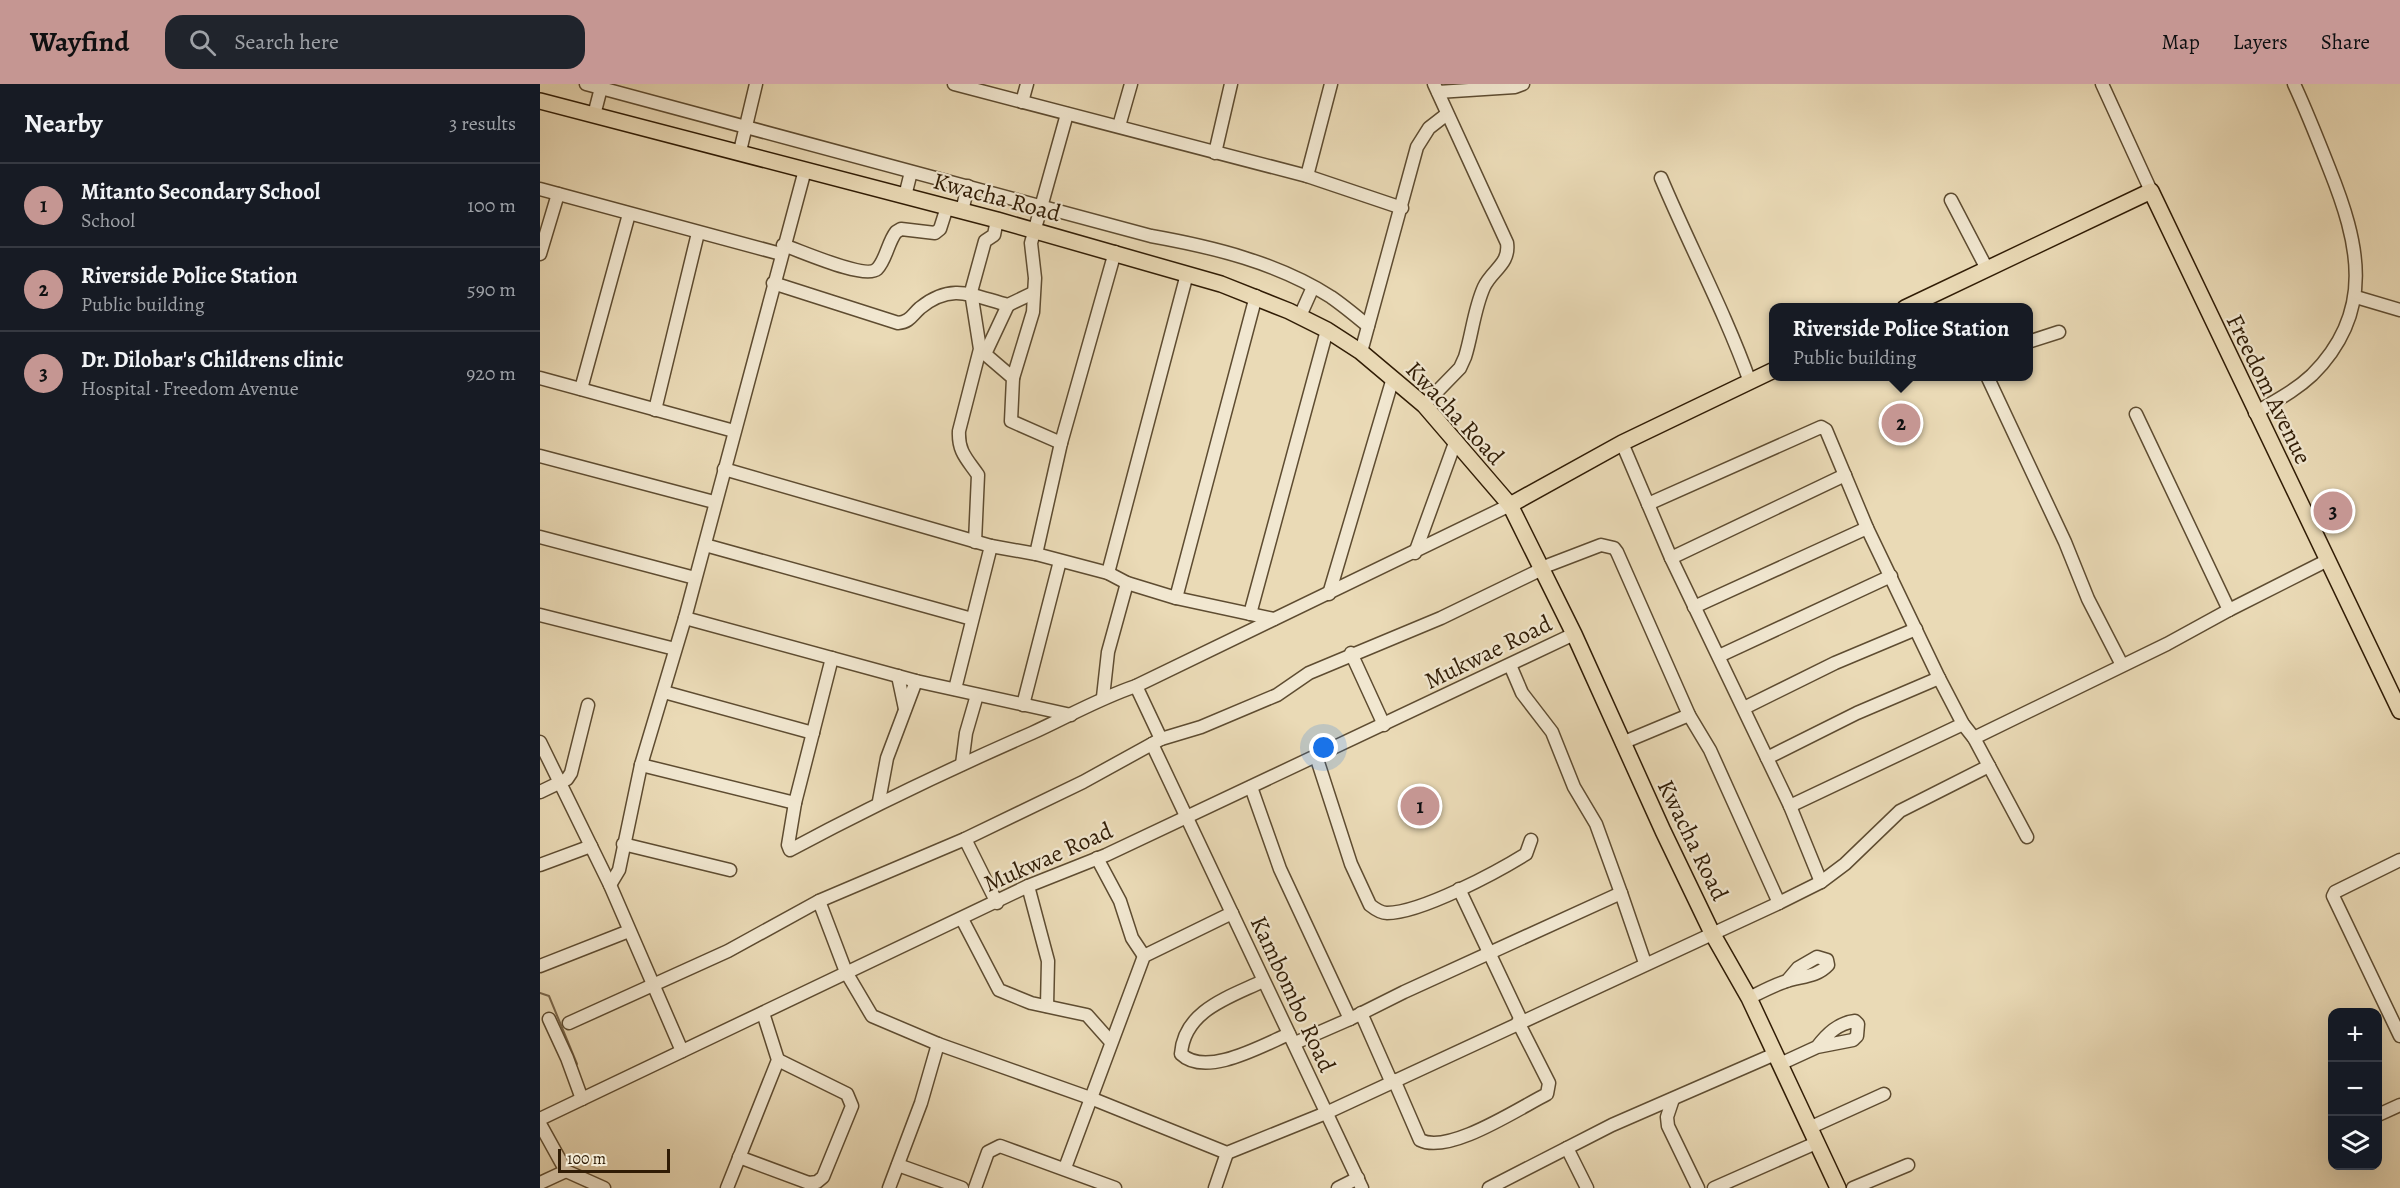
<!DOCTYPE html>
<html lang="en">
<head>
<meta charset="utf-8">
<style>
	:root { --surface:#171b24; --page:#20242c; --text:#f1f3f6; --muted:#9ea1a6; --line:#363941; --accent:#c59692 }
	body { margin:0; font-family:Alegreya,serif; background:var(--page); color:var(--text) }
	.controls { position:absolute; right:18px; bottom:18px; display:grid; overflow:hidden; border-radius:12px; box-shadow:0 6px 24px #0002 }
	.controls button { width:54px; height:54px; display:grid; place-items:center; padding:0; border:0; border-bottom:2px solid var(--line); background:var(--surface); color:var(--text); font:30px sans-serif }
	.scale { position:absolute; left:18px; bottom:15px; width:112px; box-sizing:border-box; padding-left:6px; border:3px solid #301c05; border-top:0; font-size:16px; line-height:21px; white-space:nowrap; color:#301c05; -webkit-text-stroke:4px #f1e7d0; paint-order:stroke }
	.you { position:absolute; left:784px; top:664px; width:21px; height:21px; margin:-15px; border:4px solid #fff; border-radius:50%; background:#1a73e8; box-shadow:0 0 0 9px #1a73e833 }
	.badge { display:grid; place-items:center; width:39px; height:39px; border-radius:50%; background:var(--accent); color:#111; font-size:20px; font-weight:700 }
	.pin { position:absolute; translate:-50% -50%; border:3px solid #fff; box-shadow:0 2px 6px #0006 }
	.popup { position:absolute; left:1229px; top:219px; width:264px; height:78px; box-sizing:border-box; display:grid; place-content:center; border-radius:12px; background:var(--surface); filter:drop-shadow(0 2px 4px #0005); font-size:20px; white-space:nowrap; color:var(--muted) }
	.popup b { font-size:22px; color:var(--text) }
	.popup::after { content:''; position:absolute; left:50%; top:100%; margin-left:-12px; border:12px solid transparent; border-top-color:var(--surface) }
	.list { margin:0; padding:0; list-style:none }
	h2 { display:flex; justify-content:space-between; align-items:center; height:78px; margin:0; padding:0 24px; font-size:26px }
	h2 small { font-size:20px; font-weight:400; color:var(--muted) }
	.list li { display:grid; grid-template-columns:39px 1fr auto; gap:18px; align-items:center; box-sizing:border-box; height:84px; padding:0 24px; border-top:2px solid var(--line) }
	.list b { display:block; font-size:22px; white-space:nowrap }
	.list p { margin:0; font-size:20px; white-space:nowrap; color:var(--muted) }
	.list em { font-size:20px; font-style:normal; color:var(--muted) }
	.icon { flex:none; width:33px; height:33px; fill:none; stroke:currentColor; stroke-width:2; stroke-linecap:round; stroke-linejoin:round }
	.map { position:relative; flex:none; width:1860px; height:1104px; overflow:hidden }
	header { display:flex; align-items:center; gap:36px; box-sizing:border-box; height:84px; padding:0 30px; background:var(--accent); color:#111 }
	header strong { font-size:28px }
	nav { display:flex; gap:33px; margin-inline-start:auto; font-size:21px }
	.search { width:420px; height:54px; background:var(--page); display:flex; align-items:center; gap:15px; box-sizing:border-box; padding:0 21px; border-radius:18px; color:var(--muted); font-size:22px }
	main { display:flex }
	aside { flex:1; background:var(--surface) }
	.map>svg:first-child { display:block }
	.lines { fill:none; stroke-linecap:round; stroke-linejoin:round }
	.stream { stroke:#7a674b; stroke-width:2 }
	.minor-casing { stroke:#5e4c31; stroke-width:15 }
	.major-casing { stroke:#301c05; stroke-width:18 }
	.minor { stroke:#f1e7d0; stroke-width:12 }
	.major { stroke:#eadab6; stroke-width:15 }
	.labels { text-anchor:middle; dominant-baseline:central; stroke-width:4.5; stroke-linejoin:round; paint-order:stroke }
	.street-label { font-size:24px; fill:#301c05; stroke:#f1e7d0 }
</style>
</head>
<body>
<header>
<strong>Wayfind</strong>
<div class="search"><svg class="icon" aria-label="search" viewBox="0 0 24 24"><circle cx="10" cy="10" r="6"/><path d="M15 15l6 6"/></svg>Search here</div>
<nav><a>Map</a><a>Layers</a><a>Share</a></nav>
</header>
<main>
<aside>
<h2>Nearby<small>3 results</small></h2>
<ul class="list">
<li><span class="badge">1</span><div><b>Mitanto Secondary School</b><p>School</p></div><em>100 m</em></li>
<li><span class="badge">2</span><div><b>Riverside Police Station</b><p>Public building</p></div><em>590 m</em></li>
<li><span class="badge">3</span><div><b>Dr. Dilobar's Childrens clinic</b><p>Hospital · Freedom Avenue</p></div><em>920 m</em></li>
</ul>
</aside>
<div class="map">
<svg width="1860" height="1104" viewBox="0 0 1860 1104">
	<rect width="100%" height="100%" fill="#eadab6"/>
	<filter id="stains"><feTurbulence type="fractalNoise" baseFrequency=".00333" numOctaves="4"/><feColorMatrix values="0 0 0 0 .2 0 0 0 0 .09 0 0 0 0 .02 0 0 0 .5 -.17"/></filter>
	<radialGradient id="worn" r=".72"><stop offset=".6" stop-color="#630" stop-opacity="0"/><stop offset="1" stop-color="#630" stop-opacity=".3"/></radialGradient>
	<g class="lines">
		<path class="stream" d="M0 909 9 912 37 980"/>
		<g class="minor-casing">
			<g id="minor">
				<path d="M46 0 611 152C673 163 738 179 791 213 804 222 816 232 828 242"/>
				<path d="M414 0 767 92 862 124"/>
				<path d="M1562 0 1611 107"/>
				<path d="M898 8 975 3 983 0"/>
				<path d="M482 18 487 0"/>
				<path d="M54 31 61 4"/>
				<path d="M579 42 591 0"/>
				<path d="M200 67 216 0"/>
				<path d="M675 69 691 0"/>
				<path d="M767 92 791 0"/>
				<path d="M1121 94C1150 163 1185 228 1210 298"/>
				<path d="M0 105 241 170"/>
				<path d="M365 112 371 88"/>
				<path d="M1411 116 1447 185"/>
				<path d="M422 127 428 102"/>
				<path d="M243 161C259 166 325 196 337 185 346 176 348 158 356 148L361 145 395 149 400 145 407 123"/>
				<path d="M0 170 18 110"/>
				<path d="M233 199 358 239C370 238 372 231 380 224 412 198 433 212 468 221L493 209"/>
				<path d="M1816 213 1860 226"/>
				<path d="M468 221 445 270 473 294 471 337 521 359"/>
				<path d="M760 232 773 203"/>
				<path d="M1488 258 1519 248"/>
				<path d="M821 268 877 63 889 44 907 30"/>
				<path d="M1447 292 1525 458 1548 515 1582 581"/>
				<path d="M0 294 194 347"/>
				<path d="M473 294 493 228 495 194 491 159 527 30"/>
				<path d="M41 305 89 130"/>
				<path d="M884 321 920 284 925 273C932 251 934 225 944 203 952 186 970 180 967 159L894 0"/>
				<path d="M115 326 158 149"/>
				<path d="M1715 329C1735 317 1755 307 1772 291 1836 227 1819 159 1789 84 1778 56 1767 28 1754 0"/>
				<path d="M1596 330 1689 526 1788 476"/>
				<path d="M1082 359 1131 474 1250 722 1281 798"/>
				<path d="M0 372 174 418"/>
				<path d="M184 385 451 462 496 470 568 489 587 499 636 514 734 535"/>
				<path d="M1108 420 1281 343 1286 346 1327 444 1399 594 1317 629 1227 674"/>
				<path d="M0 453 155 494"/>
				<path d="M435 458 438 391C427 375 418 368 419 347L440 265 431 208 445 157 454 151 457 136"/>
				<path d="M165 461 432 535"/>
				<path d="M875 469 916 356"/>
				<path d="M496 470 521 359 575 168"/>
				<path d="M1131 474 1305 391"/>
				<path d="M1001 484 1061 461 1074 464 1077 468 1149 631 1170 666 1239 819"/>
				<path d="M568 489 647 190"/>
				<path d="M789 510 853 294"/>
				<path d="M636 514 716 212"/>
				<path d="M1154 523 1327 444"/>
				<path d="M710 530 787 246"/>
				<path d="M0 531 135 565"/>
				<path d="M145 534 376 597 531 631"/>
				<path d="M811 569 844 641"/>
				<path d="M1179 572 1351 492"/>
				<path d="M292 574 255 719 248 761 250 766C330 723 410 685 492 649 527 633 560 614 596 602L970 421"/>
				<path d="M970 581 982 609 1012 648 1034 703 1056 740 1081 809"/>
				<path d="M358 592 365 625"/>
				<path d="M1399 594 1423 640 1434 654 1487 753"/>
				<path d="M596 602 621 655"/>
				<path d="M415 605 451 462"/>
				<path d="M124 608 273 649"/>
				<path d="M563 613 568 568 587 499"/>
				<path d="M483 621 520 477"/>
				<path d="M1204 624 1295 579 1376 545"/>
				<path d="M1434 654 1627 560 1689 526"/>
				<path d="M0 658 70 801 142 967"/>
				<path d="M1082 659 1149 631"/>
				<path d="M612 660 822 1104"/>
				<path d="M776 672 811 780 830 821C835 825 841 829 847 829 881 829 957 788 986 770L991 756"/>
				<path d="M422 680 426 649 437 611"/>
				<path d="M101 681 255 719"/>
				<path d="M711 703 740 785 810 935 755 959"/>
				<path d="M0 708 27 695 31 689 48 621"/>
				<path d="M339 717 347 674 376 597"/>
				<path d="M1250 722 1423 640"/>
				<path d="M425 755 457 819"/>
				<path d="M83 760 190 786"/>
				<path d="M557 774 580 817 592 854 604 872"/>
				<path d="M1860 776 1795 808 1793 812 1860 952"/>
				<path d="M0 781 51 762"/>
				<path d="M70 801 79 786 101 681 145 534 265 86"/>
				<path d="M488 802 508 877 507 922"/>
				<path d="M919 805 981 936"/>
				<path d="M279 817 306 888 332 932 398 960 553 1015 687 1069 786 1029 1239 819 1281 798 1305 780 1360 727 1449 682"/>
				<path d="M422 835 459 906 491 919 547 931 571 958"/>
				<path d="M0 882 89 847"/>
				<path d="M723 897C690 913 644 926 641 970 666 994 723 961 749 950"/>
				<path d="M1209 914C1221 908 1232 902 1244 898 1259 892 1276 894 1288 881L1287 876 1277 873 1258 884 1247 897"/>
				<path d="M821 929 851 997"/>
				<path d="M9 935 27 974 42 1015"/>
				<path d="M810 935 864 908 1081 809 1105 879"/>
				<path d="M29 939 188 867 279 817 425 755 543 698 621 655 661 643 737 611 769 589 901 534 1002 485"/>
				<path d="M1240 980 1277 963 1313 956 1317 952 1318 940 1315 937C1298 939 1287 950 1277 963"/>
				<path d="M854 996 880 1056C909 1071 979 1024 1007 1010L1009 999 978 938"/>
				<path d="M1133 1015 1127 1033 1128 1042 1158 1104"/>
				<path d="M1838 1031 1860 1021"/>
				<path d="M0 1035 488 802 566 771 1034 550"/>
				<path d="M0 1040 26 1087 64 1104"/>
				<path d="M1269 1044 1344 1010"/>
				<path d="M1027 1064 1047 1104"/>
				<path d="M199 1073 269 1099 277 1098 283 1093 312 1022 307 1010 238 976"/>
				<path d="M358 1081 422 1104"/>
				<path d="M525 1084 604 872 692 829"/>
				<path d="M0 1099 26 1087"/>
				<path d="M187 1104 238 976 223 929"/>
				<path d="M349 1104 381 1019 398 960"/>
				<path d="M435 1104 448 1068 460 1062 575 1104"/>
				<path d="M675 1104 687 1069"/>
				<path d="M798 1104 818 1094"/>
				<path d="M949 1104 1072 1041 1235 970"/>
				<path d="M1174 1104 1276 1059"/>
				<path d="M1313 1104 1368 1081"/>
			</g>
		</g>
		<g class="major-casing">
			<g id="major">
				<path d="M0 17 457 136 681 200 749 227 787 246 821 268 884 321 970 421 1034 550 1123 747 1172 849 1209 914 1298 1104"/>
				<path d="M1365 224 1611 107 1860 627"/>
				<path d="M970 421 1082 359 1234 286"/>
			</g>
		</g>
		<use href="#minor" class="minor"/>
		<use href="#major" class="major"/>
	</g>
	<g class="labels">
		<g class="street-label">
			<text transform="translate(457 113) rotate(15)">Kwacha Road</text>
			<text transform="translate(1729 305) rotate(64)">Freedom Avenue</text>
			<text transform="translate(915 329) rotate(47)">Kwacha Road</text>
			<text transform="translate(948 568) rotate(-26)">Mukwae Road</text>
			<text transform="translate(1153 756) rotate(64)">Kwacha Road</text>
			<text transform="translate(508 773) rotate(-24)">Mukwae Road</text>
			<text transform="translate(753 910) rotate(65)">Kambombo Road</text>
		</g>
	</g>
	<rect width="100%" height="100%" filter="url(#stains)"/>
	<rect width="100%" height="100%" fill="url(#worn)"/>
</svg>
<div class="controls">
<button>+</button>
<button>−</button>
<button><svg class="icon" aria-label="layers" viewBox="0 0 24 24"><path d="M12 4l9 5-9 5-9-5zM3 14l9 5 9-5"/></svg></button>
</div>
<div class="scale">100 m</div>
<div class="you"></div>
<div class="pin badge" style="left:880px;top:722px">1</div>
<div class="pin badge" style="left:1361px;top:339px">2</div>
<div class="popup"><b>Riverside Police Station</b>Public building</div>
<div class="pin badge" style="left:1793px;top:427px">3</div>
</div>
</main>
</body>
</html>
